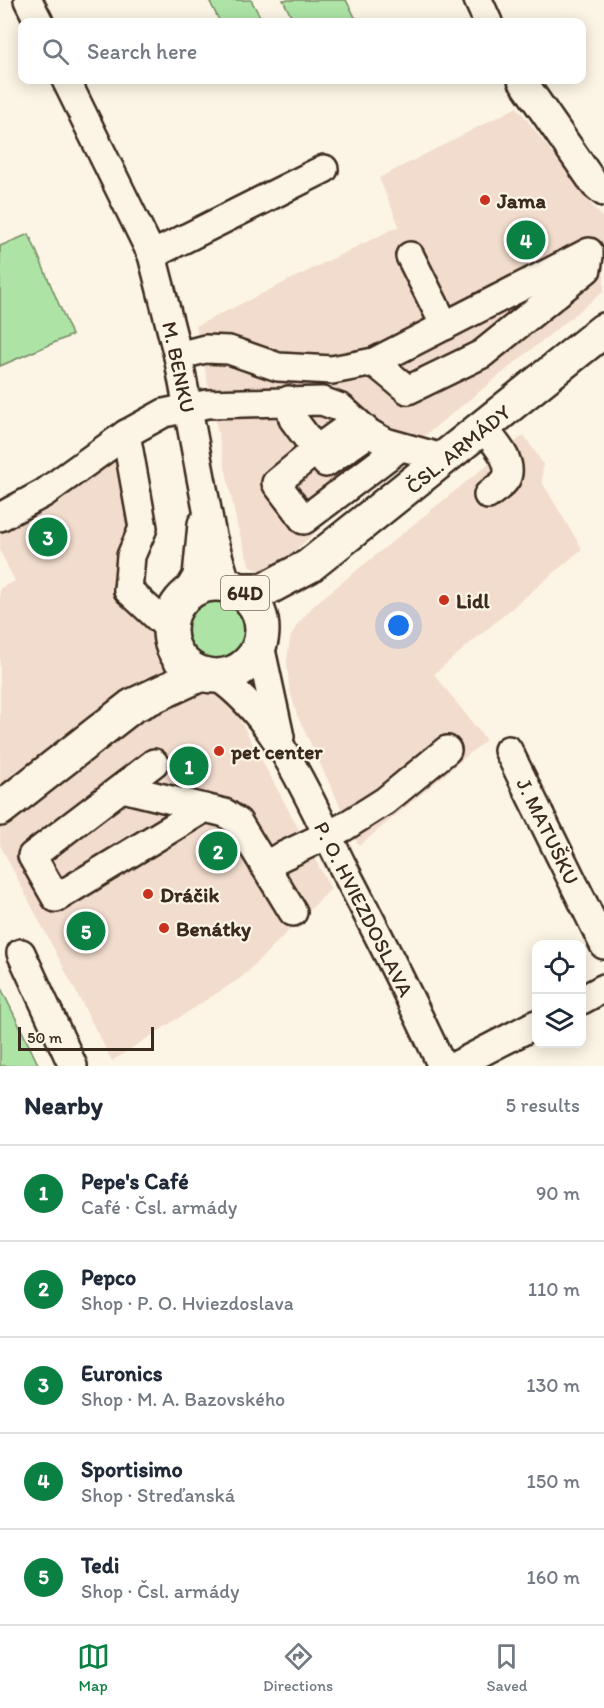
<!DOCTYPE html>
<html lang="en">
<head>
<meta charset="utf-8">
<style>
	:root { --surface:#fff; --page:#f2f2f3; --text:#1f2937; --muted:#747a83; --line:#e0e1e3; --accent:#0b8043 }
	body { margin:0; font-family:Itim,sans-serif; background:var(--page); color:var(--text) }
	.controls { position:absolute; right:18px; bottom:18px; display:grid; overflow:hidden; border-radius:12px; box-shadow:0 3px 15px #0003 }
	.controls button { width:54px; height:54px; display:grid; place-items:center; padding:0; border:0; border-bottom:2px solid var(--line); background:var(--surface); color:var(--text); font:30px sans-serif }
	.scale { position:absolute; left:18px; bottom:15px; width:136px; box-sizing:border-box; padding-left:6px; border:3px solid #3b2a1e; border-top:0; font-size:16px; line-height:21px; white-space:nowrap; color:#3b2a1e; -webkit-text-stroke:4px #fcf5e5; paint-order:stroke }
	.you { position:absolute; left:399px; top:626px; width:21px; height:21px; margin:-15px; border:4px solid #fff; border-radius:50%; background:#1a73e8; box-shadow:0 0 0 9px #1a73e833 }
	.badge { display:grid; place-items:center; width:39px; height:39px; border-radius:50%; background:var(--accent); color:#fff; font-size:20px; font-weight:700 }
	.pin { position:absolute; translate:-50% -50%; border:3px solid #fff; box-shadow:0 2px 6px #0006 }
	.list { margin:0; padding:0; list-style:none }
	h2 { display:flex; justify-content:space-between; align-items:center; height:78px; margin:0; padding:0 24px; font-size:26px }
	h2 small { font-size:20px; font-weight:400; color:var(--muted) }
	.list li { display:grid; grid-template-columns:39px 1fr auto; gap:18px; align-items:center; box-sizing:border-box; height:96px; padding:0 24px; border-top:2px solid var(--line) }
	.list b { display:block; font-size:22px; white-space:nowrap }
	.list p { margin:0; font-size:20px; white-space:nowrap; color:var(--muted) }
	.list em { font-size:20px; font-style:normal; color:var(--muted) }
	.icon { flex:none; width:33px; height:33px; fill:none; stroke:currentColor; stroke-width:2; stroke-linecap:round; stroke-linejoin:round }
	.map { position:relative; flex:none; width:604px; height:1066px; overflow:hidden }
	.search { position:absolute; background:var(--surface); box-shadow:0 3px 15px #0003; left:18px; right:18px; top:18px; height:66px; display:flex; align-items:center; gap:15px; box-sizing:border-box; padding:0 21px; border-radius:12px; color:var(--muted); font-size:22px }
	.sheet { height:558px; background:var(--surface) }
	nav { display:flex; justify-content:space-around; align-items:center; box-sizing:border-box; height:84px; border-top:2px solid var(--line); background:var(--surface); font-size:16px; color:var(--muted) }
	nav a { display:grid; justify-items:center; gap:3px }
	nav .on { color:var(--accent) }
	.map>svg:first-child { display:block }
	.built { fill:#f2dccd }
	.green { fill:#ade4a6; stroke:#748762; stroke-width:1.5 }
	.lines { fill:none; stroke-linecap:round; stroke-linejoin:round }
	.minor-casing { stroke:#3b2a1e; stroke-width:32 }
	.major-casing { stroke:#3b2a1e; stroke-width:38 }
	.minor { stroke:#fcf5e5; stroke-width:27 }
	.major { stroke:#fcf5e5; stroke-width:33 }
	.poi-dot { fill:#c8321e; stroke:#fcf5e5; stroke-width:2 }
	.labels { text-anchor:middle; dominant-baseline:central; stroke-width:4.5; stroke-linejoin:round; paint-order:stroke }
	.shield { fill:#fcf5e5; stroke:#75675a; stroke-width:1.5 }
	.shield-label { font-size:20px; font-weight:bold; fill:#3b2a1e }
	.poi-label { font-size:21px; font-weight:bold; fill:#3b2a1e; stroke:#fcf5e5; text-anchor:start }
	.street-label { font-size:21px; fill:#3b2a1e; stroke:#fcf5e5 }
</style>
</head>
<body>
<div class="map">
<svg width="604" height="1066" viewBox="0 0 604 1066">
	<rect width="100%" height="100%" fill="#fcf5e5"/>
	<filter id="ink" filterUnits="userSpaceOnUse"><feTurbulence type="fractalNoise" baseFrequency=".0167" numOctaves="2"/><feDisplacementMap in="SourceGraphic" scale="12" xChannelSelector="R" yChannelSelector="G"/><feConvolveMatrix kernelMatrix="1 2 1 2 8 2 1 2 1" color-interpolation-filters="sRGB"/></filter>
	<g filter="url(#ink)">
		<g class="built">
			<path d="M517 107 604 220V291L397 458 275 569 263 572 250 567 237 525 196 326 399 226 379 178Z"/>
			<path d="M524 435 543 464 542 482 582 549 434 674 486 740 359 846 297 715 289 687 287 661 290 638 297 625 314 605Z"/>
			<path d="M115 461 136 510 126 570 145 582 166 645 164 654 233 707 331 889 242 977 112 1061 0 845V588L15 581 0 551V530L59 503 76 480Z"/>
		</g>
		<g class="green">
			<path d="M209 0H251L263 22H220Z"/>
			<path d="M283 0H346L356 19 348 22H294Z"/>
			<path d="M29 234 72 335 0 366V246Z"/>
			<circle cx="216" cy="630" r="32"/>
			<path d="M0 986 39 1066H0Z"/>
		</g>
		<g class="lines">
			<g class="minor-casing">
				<g id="minor">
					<path d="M28 0 39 22"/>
					<path d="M478 0 488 22"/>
					<path d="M66 80 152 255 178 356 212 536 227 585"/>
					<path d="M522 80 595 185 604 192"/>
					<path d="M152 255 324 169"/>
					<path d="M410 256 445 326"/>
					<path d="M178 356 205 349 229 350 278 367 332 370 374 362 589 252"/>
					<path d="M374 362 408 390 482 354 587 269 589 256"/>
					<path d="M289 400 293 419 316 450 276 483 304 520 399 448"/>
					<path d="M355 422 316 450 326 463 369 433"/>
					<path d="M484 429C493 441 515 462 506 479 503 485 493 490 488 495"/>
					<path d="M126 434 143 528 131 556 128 590"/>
					<path d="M0 517 44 493 126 434 164 413 207 404 322 401 341 408 369 433 385 442 446 459"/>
					<path d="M128 590 169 628"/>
					<path d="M187 593 197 576 202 524"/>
					<path d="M260 645 280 737"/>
					<path d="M216 676C277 716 312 805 344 869 378 934 411 999 442 1066"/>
					<path d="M508 750 604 945"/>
					<path d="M154 763 32 856 56 898 205 808"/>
					<path d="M122 788 225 813 238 822 293 912"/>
					<path d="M264 865 344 827 385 801 447 750"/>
					<path d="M21 953 73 1066"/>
					<path d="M582 1000 604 988"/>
					<path d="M455 1066 536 1024"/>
				</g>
			</g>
			<g class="major-casing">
				<g id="major">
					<circle cx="216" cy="630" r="46"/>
					<path d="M240 590H264L309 566 604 330"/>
					<path d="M0 809 132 706 201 674"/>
				</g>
			</g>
			<use href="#minor" class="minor"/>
			<use href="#major" class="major"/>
		</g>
	</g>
	<g class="poi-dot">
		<circle cx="485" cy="200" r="6"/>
		<circle cx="444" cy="600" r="6"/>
		<circle cx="219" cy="751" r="6"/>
		<circle cx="148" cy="894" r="6"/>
		<circle cx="164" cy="928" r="6"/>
	</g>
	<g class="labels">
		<rect class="shield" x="221" y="576" width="48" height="34" rx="4.5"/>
		<g class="shield-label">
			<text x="245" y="593">64D</text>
		</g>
		<g class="poi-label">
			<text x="497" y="200">Jama</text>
			<text x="456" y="600">Lidl</text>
			<text x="231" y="751">pet center</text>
			<text x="160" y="894">Dráčik</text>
			<text x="176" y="928">Benátky</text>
		</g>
		<g class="street-label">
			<text transform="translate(179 367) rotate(78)">M. BENKU</text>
			<text transform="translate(458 449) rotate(-39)">ČSL. ARMÁDY</text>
			<text transform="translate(548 831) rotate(64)">J. MATUŠKU</text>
			<text transform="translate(364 909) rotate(63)">P. O. HVIEZDOSLAVA</text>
		</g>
	</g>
</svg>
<div class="controls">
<button><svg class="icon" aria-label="locate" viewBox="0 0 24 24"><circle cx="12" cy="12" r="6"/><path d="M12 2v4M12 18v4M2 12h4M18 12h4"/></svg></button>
<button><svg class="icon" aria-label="layers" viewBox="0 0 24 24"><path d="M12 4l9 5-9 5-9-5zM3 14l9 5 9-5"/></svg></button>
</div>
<div class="scale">50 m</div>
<div class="you"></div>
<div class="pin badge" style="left:189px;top:766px">1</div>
<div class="pin badge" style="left:218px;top:851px">2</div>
<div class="pin badge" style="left:48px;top:537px">3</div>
<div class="pin badge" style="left:526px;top:240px">4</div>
<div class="pin badge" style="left:86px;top:931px">5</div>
<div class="search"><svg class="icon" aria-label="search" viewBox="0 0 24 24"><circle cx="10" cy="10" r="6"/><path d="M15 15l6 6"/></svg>Search here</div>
</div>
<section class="sheet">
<h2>Nearby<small>5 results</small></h2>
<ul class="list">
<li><span class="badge">1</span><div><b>Pepe's Café</b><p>Café · Čsl. armády</p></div><em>90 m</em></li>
<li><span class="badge">2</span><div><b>Pepco</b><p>Shop · P. O. Hviezdoslava</p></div><em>110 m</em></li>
<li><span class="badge">3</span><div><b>Euronics</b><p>Shop · M. A. Bazovského</p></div><em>130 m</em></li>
<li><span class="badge">4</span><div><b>Sportisimo</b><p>Shop · Streďanská</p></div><em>150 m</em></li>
<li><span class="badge">5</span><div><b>Tedi</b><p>Shop · Čsl. armády</p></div><em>160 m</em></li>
</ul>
</section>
<nav>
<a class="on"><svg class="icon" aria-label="map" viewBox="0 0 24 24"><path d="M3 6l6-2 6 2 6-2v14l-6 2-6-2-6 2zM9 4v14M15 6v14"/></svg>Map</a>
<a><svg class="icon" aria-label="directions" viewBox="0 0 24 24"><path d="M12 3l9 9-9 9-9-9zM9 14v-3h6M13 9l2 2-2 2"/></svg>Directions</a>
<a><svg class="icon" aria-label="saved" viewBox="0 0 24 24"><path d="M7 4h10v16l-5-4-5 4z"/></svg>Saved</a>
</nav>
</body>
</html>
